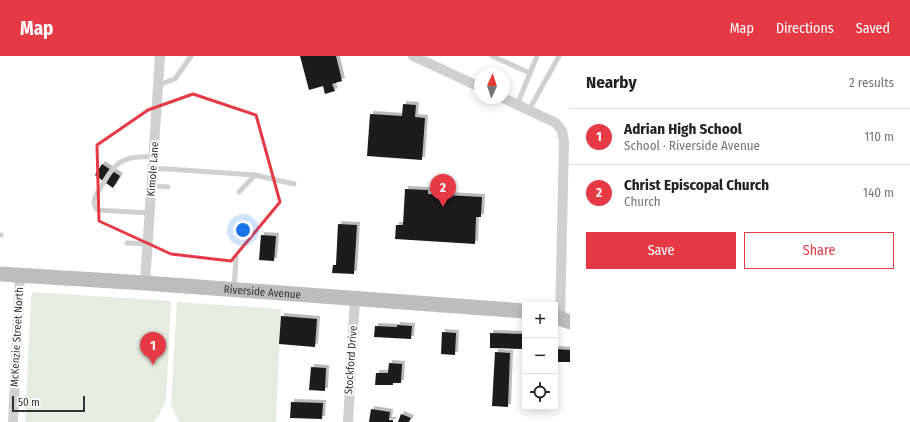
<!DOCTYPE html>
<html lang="en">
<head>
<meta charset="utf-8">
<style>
	:root { --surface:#fff; --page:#f6f6f6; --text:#222; --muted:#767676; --line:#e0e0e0; --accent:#e63946 }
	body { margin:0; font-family:"Fira Sans Condensed",sans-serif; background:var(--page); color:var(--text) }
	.controls { position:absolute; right:12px; bottom:12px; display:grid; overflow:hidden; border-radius:0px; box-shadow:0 2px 10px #0003 }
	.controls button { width:36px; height:36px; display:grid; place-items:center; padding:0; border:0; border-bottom:1px solid var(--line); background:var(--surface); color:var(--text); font:20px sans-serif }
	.compass { position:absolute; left:474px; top:12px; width:36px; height:36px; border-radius:50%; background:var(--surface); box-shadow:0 2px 10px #0003; rotate:3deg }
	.scale { position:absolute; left:12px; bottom:10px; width:73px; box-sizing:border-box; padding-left:4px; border:2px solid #333; border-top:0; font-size:11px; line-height:14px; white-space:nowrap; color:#333; -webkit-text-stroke:3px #fff; paint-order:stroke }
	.you { position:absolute; left:243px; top:174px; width:14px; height:14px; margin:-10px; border:3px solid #fff; border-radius:50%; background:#1a73e8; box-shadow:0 0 0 6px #1a73e833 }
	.badge { display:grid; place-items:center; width:26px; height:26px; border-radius:50%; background:var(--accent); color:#fff; font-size:13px; font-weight:700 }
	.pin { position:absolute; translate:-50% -33px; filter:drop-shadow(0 1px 2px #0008) }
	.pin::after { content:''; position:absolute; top:21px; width:14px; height:12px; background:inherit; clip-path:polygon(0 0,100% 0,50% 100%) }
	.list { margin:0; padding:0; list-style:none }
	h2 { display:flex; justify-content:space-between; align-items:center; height:52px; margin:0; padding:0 16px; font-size:17px }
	h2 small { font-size:13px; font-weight:400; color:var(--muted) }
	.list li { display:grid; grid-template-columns:26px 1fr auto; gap:12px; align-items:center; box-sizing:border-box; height:56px; padding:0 16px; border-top:1px solid var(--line) }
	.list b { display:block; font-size:15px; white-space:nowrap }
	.list p { margin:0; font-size:13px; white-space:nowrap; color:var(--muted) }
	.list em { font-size:13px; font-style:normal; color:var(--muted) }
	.actions { display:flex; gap:8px; padding:12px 16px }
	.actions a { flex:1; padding:9px 0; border:1px solid var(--accent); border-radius:0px; text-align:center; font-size:14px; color:var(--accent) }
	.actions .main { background:var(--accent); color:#fff }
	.icon { flex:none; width:22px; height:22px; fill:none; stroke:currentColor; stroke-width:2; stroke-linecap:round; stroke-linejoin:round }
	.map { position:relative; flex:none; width:570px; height:366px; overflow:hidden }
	header { display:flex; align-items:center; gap:24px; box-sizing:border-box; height:56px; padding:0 20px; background:var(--accent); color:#fff }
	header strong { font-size:19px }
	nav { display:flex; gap:22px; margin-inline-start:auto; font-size:14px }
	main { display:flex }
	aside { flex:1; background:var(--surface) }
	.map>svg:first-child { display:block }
	.green { fill:#e6ecdf }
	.building { fill:#1a1a1a; filter:url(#shadow) }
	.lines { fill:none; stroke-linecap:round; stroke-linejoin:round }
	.lane { stroke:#d0d0d0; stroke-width:5 }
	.street { stroke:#d0d0d0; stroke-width:10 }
	.secondary { stroke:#bdbdbd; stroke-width:15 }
	.marked { fill:none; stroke:#e63946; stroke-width:3; stroke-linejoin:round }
	.labels { text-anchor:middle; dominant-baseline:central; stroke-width:4; stroke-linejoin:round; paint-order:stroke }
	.street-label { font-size:11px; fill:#333; stroke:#fff }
</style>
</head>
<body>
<header>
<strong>Map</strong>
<nav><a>Map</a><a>Directions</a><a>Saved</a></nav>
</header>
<main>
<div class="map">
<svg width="570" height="366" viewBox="0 0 570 366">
	<defs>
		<filter id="shadow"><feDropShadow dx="3" dy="-3" stdDeviation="0" flood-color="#0004"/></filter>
	</defs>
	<rect width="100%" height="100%" fill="#fff"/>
	<g class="green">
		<path d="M33 236 171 245 166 344 161 355 154 366H25L31 241Z"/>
		<path d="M177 246 281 253 276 366H179L171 349Z"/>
	</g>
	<g class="building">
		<path d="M300 0H336L342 25 332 28 335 35 325 38 323 30 309 34Z"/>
		<path d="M403 48 416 49 415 61 425 62 422 104 367 100 370 58 402 60Z"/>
		<path d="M102 108 120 120 113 132 95 119Z"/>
		<path d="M405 133 428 134V138L482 141 481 161H476L475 188 395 183 396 169H403Z"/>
		<path d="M338 168 357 169 354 218 332 217 333 209H336Z"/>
		<path d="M261 179 276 180 274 205 259 204Z"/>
		<path d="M281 260 317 263 315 291 279 288Z"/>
		<path d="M397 269 412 270 411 283 374 281 375 270 397 271Z"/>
		<path d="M442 276 456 277 455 299 441 298Z"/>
		<path d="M490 277 525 278V293L490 292Z"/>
		<path d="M555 293 570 294V306H555Z"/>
		<path d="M495 296 510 297 508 351 492 350Z"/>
		<path d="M389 307 402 308 401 327H393V329H375L376 317H388Z"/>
		<path d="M311 311 326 312 325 335 309 334Z"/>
		<path d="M291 346 323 347 322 363 290 362Z"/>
		<path d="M371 353 390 356 389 364H393V366H369Z"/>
		<path d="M401 358 411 362 409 366H398Z"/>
	</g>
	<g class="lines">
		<g class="lane">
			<path d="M492 0 530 17"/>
			<path d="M158 29 175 23 191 0"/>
			<path d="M517 49 537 0"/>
			<path d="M529 54 559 0"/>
			<path d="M153 112 255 119 294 128"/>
			<path d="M152 130 168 131"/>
			<path d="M239 136 255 119"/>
			<path d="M150 157 97 154 94 148 95 141C113 112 115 98 154 101"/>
			<path d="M0 179H1"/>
			<path d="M127 187 148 188"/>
			<path d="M234 233 236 202"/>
		</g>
		<g class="street">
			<path d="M413 0 480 31"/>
			<path d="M503 42 556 67 562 75 564 86 560 262"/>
			<path d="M145 227 160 0"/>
			<path d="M13 366 20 219"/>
			<path d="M348 366 355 242"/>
		</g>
		<g class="secondary">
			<path id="s1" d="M0 218 145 227 525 255"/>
			<path d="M555 261 570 266"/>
		</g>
	</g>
	<path class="marked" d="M193 38 256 59 280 146 231 205 171 198 99 165 97 89 148 54Z"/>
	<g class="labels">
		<g class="street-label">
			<text transform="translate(153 113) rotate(-86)">Kimole Lane</text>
			<text stroke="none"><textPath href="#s1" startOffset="263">Riverside Avenue</textPath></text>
			<text transform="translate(17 281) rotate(-87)">McKenzie Street North</text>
			<text transform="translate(351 304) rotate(-86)">Stockford Drive</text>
		</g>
	</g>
</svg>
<div class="controls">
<button>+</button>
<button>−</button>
<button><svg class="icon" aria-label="locate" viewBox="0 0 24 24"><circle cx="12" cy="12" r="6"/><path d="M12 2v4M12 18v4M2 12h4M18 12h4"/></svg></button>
</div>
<svg class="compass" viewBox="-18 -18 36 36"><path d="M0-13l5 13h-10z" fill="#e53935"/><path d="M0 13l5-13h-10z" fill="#767676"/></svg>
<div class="scale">50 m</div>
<div class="you"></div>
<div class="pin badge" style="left:153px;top:309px">1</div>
<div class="pin badge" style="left:443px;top:151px">2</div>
</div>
<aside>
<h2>Nearby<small>2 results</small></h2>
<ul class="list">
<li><span class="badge">1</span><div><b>Adrian High School</b><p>School · Riverside Avenue</p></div><em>110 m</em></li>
<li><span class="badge">2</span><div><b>Christ Episcopal Church</b><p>Church</p></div><em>140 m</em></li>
</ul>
<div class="actions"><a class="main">Save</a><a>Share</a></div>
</aside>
</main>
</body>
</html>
